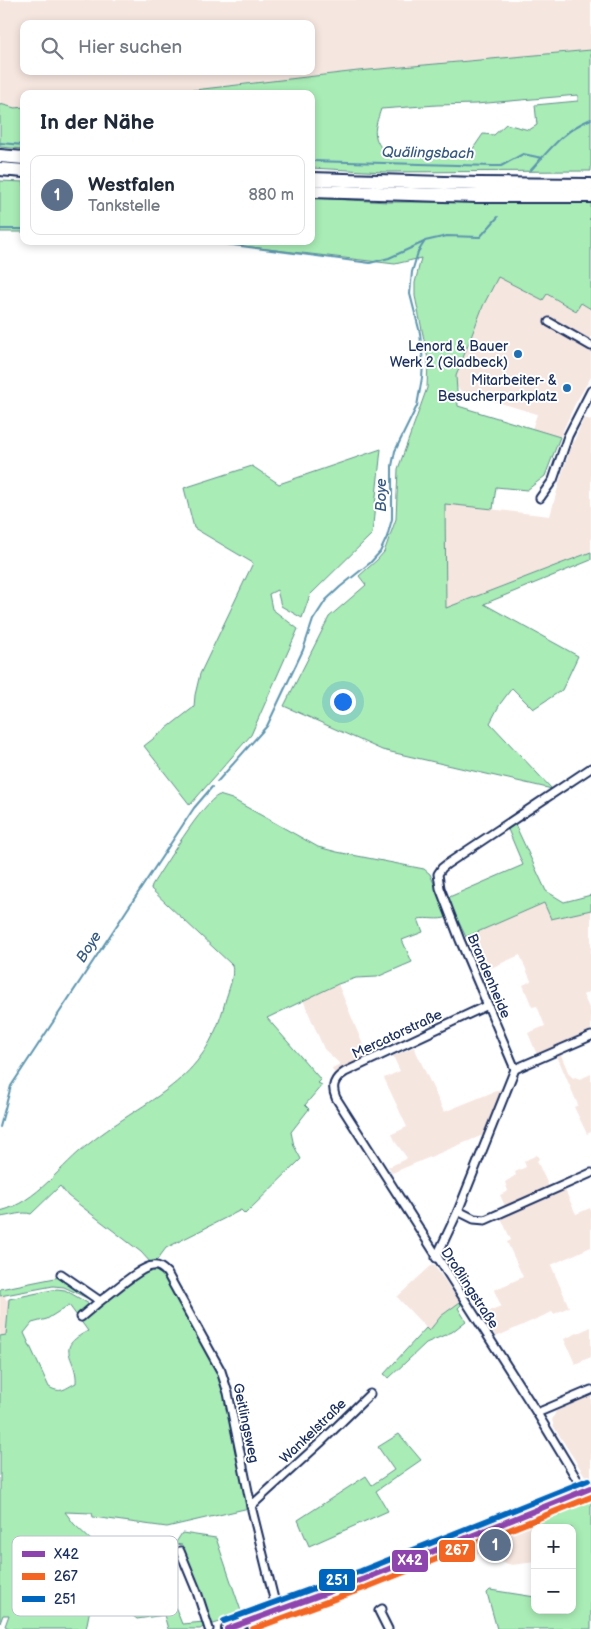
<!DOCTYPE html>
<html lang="de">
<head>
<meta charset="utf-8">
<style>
	:root { --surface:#fff; --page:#f2f2f3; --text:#1f2937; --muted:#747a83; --line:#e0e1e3; --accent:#2563eb }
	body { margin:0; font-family:"Balsamiq Sans",sans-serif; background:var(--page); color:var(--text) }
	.controls { position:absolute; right:15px; bottom:15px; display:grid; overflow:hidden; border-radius:10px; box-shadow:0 2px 8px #0003 }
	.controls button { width:45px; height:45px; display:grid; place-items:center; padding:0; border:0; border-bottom:1px solid var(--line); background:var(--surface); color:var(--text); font:25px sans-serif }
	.you { position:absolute; left:342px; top:701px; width:18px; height:18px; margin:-12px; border:4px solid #fff; border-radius:50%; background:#1a73e8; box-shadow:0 0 0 8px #1a73e833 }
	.badge { display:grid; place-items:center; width:32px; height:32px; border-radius:50%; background:var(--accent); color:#fff; font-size:16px; font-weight:700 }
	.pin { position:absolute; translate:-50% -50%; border:2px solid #fff; box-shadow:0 1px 5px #0006 }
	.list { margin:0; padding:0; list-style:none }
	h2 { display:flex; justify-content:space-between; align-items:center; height:65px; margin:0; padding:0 20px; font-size:21px }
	h2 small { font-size:16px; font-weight:400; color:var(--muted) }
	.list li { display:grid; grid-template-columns:32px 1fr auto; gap:15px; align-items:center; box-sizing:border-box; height:80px; margin:0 10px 10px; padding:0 10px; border:1px solid var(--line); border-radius:10px }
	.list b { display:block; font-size:19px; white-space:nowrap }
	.list p { margin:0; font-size:16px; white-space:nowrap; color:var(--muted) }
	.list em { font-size:16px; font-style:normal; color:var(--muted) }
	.icon { flex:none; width:28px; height:28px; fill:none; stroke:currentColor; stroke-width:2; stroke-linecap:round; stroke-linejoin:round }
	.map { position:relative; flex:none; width:591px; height:1629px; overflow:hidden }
	.search { position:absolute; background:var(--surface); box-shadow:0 2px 8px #0003; left:20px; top:20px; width:295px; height:55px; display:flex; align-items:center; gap:12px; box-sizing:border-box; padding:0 18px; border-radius:10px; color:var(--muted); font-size:19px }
	.panel { position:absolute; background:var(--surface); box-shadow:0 2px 8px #0003; left:20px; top:90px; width:295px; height:155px; border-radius:10px }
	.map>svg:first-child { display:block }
	.built { fill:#f6e6e0; fill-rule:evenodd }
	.green { fill:#a9ecb6; stroke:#628e8a; fill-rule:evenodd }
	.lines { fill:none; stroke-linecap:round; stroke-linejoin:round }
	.stream { stroke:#5d95ae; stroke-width:2 }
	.street-casing { stroke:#1b2f5e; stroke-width:11 }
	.secondary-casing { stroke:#1b2f5e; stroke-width:14 }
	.highway-casing { stroke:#1b2f5e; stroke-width:16 }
	.street { stroke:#fff; stroke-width:7 }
	.secondary { stroke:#fff; stroke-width:10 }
	.highway { stroke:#fff; stroke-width:12 }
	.bus-1-casing { stroke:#fff; stroke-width:10 }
	.bus-2-casing { stroke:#fff; stroke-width:10 }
	.bus-3-casing { stroke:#fff; stroke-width:10 }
	.bus-1 { stroke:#8e44ad; stroke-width:6 }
	.bus-2 { stroke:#f26522; stroke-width:6 }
	.bus-3 { stroke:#0065bd; stroke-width:6 }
	.poi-dot { fill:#1f6fb2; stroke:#fff; stroke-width:2 }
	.labels { text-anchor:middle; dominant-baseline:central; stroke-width:4; stroke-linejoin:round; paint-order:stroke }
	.poi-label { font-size:14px; fill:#1b2f5e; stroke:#fff; text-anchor:end }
	.street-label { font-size:14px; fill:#1b2f5e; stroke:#fff }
	.water-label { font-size:15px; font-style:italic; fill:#365a80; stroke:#fff }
	.key { fill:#fff; stroke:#bbc1cf; stroke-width:1 }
	.key-label { font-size:14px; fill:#1b2f5e }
	.line-badge { stroke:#fff; stroke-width:2 }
	.badge-label { font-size:14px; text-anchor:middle; font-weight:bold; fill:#fff }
</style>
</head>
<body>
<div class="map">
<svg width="591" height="1629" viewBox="0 0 591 1629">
	<rect width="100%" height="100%" fill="#fff"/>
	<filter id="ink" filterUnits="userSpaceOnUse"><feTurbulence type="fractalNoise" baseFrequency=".02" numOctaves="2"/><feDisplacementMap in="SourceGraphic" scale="10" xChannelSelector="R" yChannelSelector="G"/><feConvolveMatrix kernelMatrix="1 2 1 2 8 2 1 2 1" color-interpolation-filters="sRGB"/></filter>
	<g filter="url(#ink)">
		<g class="built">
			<path d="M0 0H591V50L358 71 160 94H24V107L15 108 0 104ZM24 24H311V71H24Z"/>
			<path d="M498 276 543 300 547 294 575 311 581 302 591 309V377L575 404 560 437 532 429 537 414 461 391 457 387 456 376 483 306Z"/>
			<path d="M584 418 591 420V552L446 608 445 504 550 516 560 480 570 450Z"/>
			<path d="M544 903 551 919 591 910V991L583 995 591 1012V1030L537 1055 528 1033 545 1026 537 1006 532 1007 523 985 531 981 520 955 482 972 466 937Z"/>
			<path d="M338 984 368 1057 334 1073 332 1068 340 1064 324 1049 303 1000Z"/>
			<path d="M414 1047 444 1112 503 1088 483 1135 392 1173 388 1166H391L407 1158 396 1143 392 1134 407 1127 384 1078 400 1071 393 1056Z"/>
			<path d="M561 1055 569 1074 573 1078 575 1077 580 1079 591 1074V1132L587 1134 574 1107 578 1105 557 1056Z"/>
			<path d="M537 1155 539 1159 537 1161 549 1187 505 1206 500 1195 508 1191 505 1182 516 1175 515 1172 526 1167 524 1161Z"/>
			<path d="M565 1190 576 1214 590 1208 591 1211V1247L551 1265 569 1307 554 1314 552 1312 496 1337 482 1314 501 1306 494 1290 523 1277 507 1242 511 1240 501 1218Z"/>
			<path d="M433 1264 460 1302 441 1316 429 1331 397 1297Z"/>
			<path d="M5 1295 6 1300 9 1299 6 1335 0 1336V1296Z"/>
			<path d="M591 1327V1357L575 1364 564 1339Z"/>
			<path d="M591 1395V1478H590L585 1476 554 1427 552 1420 556 1411Z"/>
			<path d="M535 1519 538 1528H535V1562L512 1565 500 1562 497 1554 489 1556 475 1553 471 1545Z"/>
		</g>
		<g class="green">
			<path d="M591 50V171L384 172 311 168V94H160L358 71ZM578 95V101L535 105 537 125 529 130 506 124 494 135 483 134 468 156 387 155C371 137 374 130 381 109L437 105 476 104Z"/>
			<path d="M0 104 15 108 24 107V149L0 147Z"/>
			<path d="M0 181 24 182V232H0Z"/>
			<path d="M311 198 388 202H591V219H589H591V309L581 303 576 311 547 294 543 300 498 277 483 306 456 376 458 406 560 437 545 476 527 490 496 487 493 509 445 504 446 608 591 552V560L484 604 578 656 562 690 533 709 512 688 500 704 490 723 552 789 382 750 284 706 329 617 366 585 359 576 377 560 384 552 396 519 398 469 427 388 428 359 415 296V283L421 258 395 264 200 241H311Z"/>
			<path d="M381 449 372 534 310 595 302 618 281 606 277 590 269 594 272 609 298 629 251 735 190 805 144 746 194 707 195 695 200 674 253 563 194 528 184 488 252 466 279 484Z"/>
			<path d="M219 795 232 799 318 847 337 852 424 869 430 874 448 917C438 921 428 917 418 919L423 932 402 940 412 962 377 977 356 978 338 984 267 1018 321 1080 318 1083 322 1085 305 1105 309 1109 291 1132 294 1146 301 1159 245 1214 241 1210 166 1248 157 1260 151 1263 141 1252 68 1196 60 1186 31 1214C23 1211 10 1216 0 1217V1211C38 1202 60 1165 90 1143 150 1095 204 1085 225 1002 228 991 235 976 232 965L151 889 152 885C163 868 203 802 219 795Z"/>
			<path d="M514 822 546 891 564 902 591 895V910L551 919 544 903 466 937 447 898 523 865 507 827Z"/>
			<path d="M151 1269H155L160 1271 170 1284 189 1321 214 1361 224 1387 249 1508 167 1527 93 1517 92 1513 65 1512 74 1524 135 1582H158L160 1586H167L182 1624 204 1622 205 1626 200 1629H168L164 1615 137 1619 127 1611V1606L108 1608 107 1587 103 1581 93 1578 90 1609 86 1629H11L5 1626 9 1615H3L0 1623V1336L6 1335 9 1299 57 1289 65 1290 91 1305 77 1316 69 1305 47 1319 32 1323 24 1333 49 1387C61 1394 64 1389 76 1383 78 1357 52 1349 88 1331L80 1320 130 1281Z"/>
			<path d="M60 1277 90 1298H87L64 1287 53 1286 0 1296V1289Z"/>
			<path d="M460 1302 461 1305 458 1308 466 1321 452 1332 426 1343 389 1378 384 1374 426 1328 429 1331 441 1316Z"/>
			<path d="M399 1434 421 1460 376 1491 388 1511 309 1546 298 1520 366 1476 372 1485 394 1470 378 1447Z"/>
			<path d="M591 1497V1629H497L487 1593 490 1590 535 1597V1610H572V1528H538L535 1519Z"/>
			<path d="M182 1533 216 1538 241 1611 228 1615 220 1622 210 1625 182 1545 175 1544Z"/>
		</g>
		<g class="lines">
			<g class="stream">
				<path d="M0 143 24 145"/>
				<path d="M311 161 493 166H501L523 154 542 158"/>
				<path d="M531 170C550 149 564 130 591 119"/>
				<path d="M0 229H24"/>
				<path d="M202 241 370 263 389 258 424 242"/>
				<path d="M217 782 267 726 303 650 313 620 326 600 340 587 370 563 380 552 387 537 392 519V466L395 451 417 406 422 378 423 363 420 333 410 294 412 272 418 252 425 241 447 236 480 237 498 217"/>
				<path d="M0 1127 11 1086 194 808 212 787"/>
			</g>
			<g class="street-casing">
				<g id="street">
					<path d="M549 322 591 346"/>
					<path d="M540 498 553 480 568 436 591 391"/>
					<path d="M488 1005 345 1072C334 1079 331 1086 336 1098L537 1413 584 1491"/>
					<path d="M515 1069 591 1036"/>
					<path d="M458 1211 474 1219 485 1220 591 1173"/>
					<path d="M436 1258 458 1211 515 1069 460 940 440 888 438 874 442 868 447 864 591 768"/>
					<path d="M61 1274 100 1301C112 1293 141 1266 153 1266 159 1265 163 1269 167 1273L221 1371 228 1393 251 1506 277 1611"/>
					<path d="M81 1317 100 1301"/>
					<path d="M537 1413 591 1390"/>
					<path d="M251 1506 320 1443 370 1394"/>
					<path d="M180 1551 197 1592 209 1629"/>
					<path d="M382 1609 379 1611 388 1629"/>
				</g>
			</g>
			<g class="secondary-casing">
				<path id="secondary" d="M227 1629 364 1579 591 1488"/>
			</g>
			<g class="highway-casing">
				<g id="highway">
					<path d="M0 156 24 158"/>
					<path d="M0 169 24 171"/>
					<path d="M311 179 478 184 591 185"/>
					<path d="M311 191 477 196H591"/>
				</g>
			</g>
			<use href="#street" class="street"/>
			<use href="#secondary" class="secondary"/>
			<use href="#highway" class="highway"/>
			<g class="bus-1-casing">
				<path id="bus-1" d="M227 1629 364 1579 591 1488"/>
			</g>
			<g class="bus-2-casing">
				<path id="bus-2" d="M253 1629 367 1587 591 1497"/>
			</g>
			<g class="bus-3-casing">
				<path id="bus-3" d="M224 1621 361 1571 588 1480"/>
			</g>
			<use href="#bus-1" class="bus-1"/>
			<use href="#bus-2" class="bus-2"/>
			<use href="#bus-3" class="bus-3"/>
		</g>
	</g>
	<g class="poi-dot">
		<circle cx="518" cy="354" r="5"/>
		<circle cx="567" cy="388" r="5"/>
	</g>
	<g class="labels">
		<g class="poi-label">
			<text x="508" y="346">Lenord &amp; Bauer<tspan x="508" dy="16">Werk 2 (Gladbeck)</tspan></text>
			<text x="557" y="380">Mitarbeiter- &amp;<tspan x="557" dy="16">Besucherparkplatz</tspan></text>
		</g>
		<g class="street-label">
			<text transform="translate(489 976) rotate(67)">Brandenheide</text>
			<text transform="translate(397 1034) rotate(-25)">Mercatorstraße</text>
			<text transform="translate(470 1288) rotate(57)">Droßlingstraße</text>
			<text transform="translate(246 1423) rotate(78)">Geitlingsweg</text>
			<text transform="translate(313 1431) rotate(-44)">Wankelstraße</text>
		</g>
		<g class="water-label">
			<text transform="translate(428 153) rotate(1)">Quälingsbach</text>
			<text transform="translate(381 495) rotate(-90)">Boye</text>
			<text transform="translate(89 947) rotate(-57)">Boye</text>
		</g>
	</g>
	<rect x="12" y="1536" width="166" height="80" rx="8" class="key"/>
	<rect x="22" y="1551" width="23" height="6" fill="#8e44ad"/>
	<rect x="22" y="1573" width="23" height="7" fill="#f26522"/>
	<rect x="22" y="1596" width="23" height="6" fill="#0065bd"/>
	<g class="key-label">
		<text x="54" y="1559">X42</text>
		<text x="54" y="1581">267</text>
		<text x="54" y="1604">251</text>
	</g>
	<g class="line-badge">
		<rect x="438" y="1539" width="38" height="24" rx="5" fill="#f26522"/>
		<rect x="391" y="1549" width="38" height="24" rx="5" fill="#8e44ad"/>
		<rect x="318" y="1568" width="38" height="24" rx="5" fill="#0065bd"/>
	</g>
	<g class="badge-label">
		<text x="457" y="1555">267</text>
		<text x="410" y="1565">X42</text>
		<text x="337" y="1585">251</text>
	</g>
</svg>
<div class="controls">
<button>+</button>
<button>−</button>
</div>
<div class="you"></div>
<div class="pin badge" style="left:495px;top:1545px;background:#5c6f8a">1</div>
<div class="search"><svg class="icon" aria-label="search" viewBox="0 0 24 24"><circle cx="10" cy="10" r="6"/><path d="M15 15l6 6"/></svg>Hier suchen</div>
<section class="panel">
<h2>In der Nähe<small></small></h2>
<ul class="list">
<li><span class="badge" style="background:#5c6f8a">1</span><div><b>Westfalen</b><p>Tankstelle</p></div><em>880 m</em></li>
</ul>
</section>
</div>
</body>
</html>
